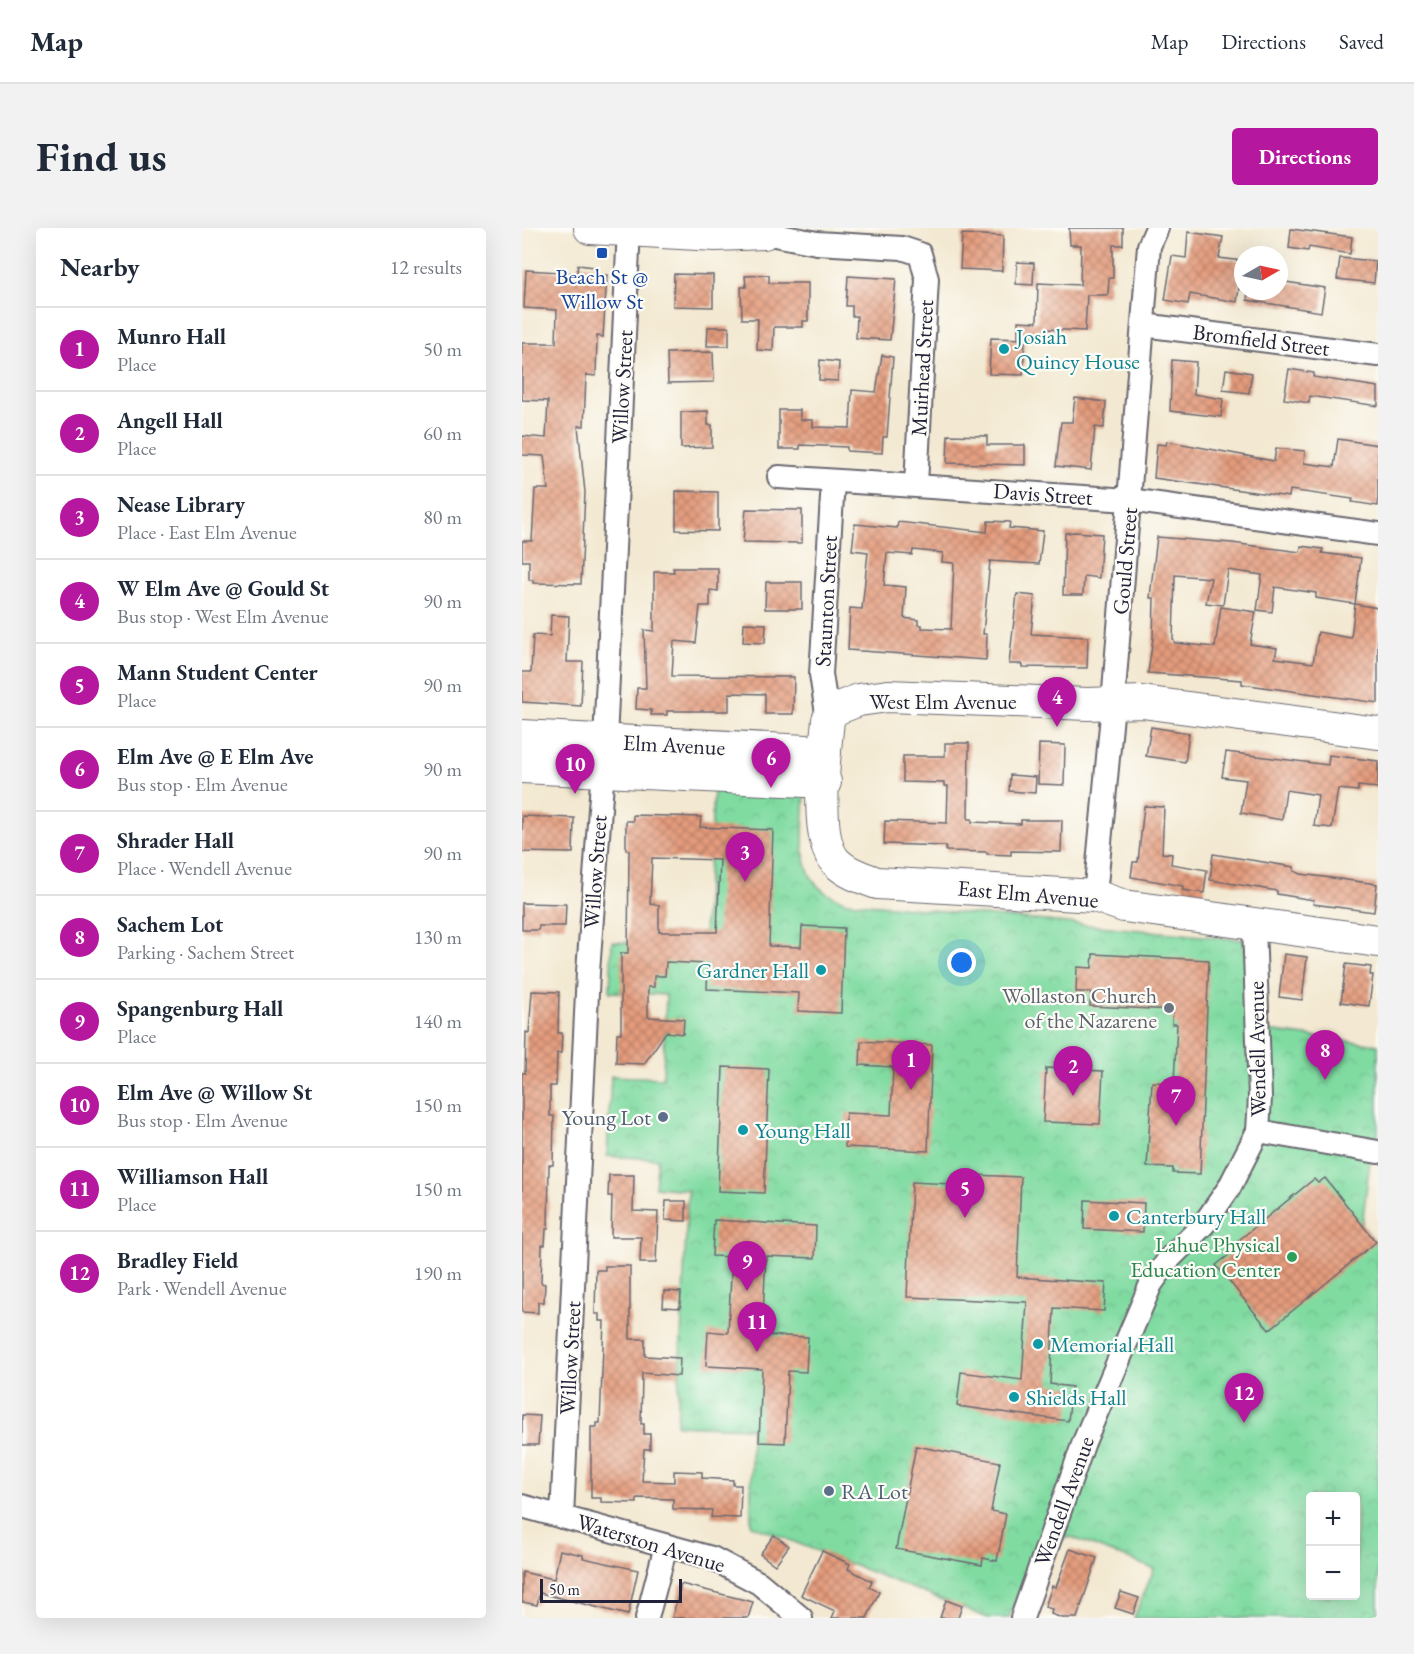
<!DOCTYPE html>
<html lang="en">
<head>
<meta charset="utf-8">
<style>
	:root { --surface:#fff; --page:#f2f2f3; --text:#1f2937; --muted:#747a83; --line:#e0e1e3; --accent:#b5179e }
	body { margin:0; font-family:"EB Garamond",serif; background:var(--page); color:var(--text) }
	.controls { position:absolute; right:18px; bottom:18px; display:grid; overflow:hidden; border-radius:6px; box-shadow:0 6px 24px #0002 }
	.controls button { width:54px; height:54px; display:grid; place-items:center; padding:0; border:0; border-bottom:2px solid var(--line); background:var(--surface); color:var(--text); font:30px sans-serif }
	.compass { position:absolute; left:712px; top:18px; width:54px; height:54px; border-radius:50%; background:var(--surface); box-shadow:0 6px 24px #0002; rotate:81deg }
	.scale { position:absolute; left:18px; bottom:15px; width:142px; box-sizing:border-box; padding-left:6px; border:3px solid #22223b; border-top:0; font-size:16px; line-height:21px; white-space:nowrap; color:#22223b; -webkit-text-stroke:4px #fdfcf7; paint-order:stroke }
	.you { position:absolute; left:440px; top:735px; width:21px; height:21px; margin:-15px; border:4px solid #fff; border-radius:50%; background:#1a73e8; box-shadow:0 0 0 9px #1a73e833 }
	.badge { display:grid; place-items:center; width:39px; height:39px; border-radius:50%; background:var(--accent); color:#fff; font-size:20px; font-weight:700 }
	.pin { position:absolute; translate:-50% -50px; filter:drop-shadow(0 2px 3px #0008) }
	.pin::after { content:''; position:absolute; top:32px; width:21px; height:18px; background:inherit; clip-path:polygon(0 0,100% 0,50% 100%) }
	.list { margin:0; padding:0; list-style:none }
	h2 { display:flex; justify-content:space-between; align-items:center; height:78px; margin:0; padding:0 24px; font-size:26px }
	h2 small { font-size:20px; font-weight:400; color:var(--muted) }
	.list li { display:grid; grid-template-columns:39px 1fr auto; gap:18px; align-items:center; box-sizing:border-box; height:84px; padding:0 24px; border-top:2px solid var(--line) }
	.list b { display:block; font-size:22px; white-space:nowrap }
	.list p { margin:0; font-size:20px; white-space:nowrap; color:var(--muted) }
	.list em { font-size:20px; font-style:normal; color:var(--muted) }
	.map { position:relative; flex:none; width:856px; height:1390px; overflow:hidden; border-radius:6px }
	header { display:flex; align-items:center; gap:36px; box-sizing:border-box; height:84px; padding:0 30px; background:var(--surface); border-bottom:2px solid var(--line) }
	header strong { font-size:28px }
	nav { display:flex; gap:33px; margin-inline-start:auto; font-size:21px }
	.intro { display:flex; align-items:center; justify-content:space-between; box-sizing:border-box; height:144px; padding:0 36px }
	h1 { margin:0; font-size:42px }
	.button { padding:15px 27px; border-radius:6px; background:var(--accent); color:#fff; font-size:21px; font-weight:700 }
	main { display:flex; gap:36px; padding:0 36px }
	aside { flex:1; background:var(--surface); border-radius:6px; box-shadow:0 6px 24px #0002 }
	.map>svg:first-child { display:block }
	.park { fill:url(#park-crowns); stroke:#517e6e; stroke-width:1.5; fill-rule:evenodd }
	.building { fill:url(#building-cross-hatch); fill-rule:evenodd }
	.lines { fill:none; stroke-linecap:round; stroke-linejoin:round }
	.street-casing { stroke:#6b6870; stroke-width:26 }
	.secondary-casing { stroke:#6b6870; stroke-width:34 }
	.street { stroke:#fff; stroke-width:22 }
	.secondary { stroke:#fff; stroke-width:32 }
	.transit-dot { fill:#1a4fb4; stroke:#fdfcf7; stroke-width:2 }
	.culture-dot { fill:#0f9aa8; stroke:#fdfcf7; stroke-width:2 }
	.worship-dot { fill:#6b7280; stroke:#fdfcf7; stroke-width:2 }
	.service-dot { fill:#5c6f8a; stroke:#fdfcf7; stroke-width:2 }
	.leisure-dot { fill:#2e9e5b; stroke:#fdfcf7; stroke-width:2 }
	.labels { text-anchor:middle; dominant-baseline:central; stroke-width:4.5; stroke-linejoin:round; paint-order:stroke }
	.transit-label { font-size:22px; fill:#164399; stroke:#fdfcf7 }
	.culture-label { font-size:22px; fill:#0d838f; stroke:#fdfcf7; text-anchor:start }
	.street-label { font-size:22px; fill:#22223b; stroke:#fdfcf7 }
	.worship-label { font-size:22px; fill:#5b616d; stroke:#fdfcf7; text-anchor:end }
	.service-label { font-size:22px; fill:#4e5e75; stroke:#fdfcf7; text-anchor:end }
	.leisure-label { font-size:22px; fill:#27864d; stroke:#fdfcf7; text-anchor:end }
</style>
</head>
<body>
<header>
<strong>Map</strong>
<nav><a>Map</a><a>Directions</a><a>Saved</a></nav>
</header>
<div class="intro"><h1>Find us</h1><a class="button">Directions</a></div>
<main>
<aside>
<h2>Nearby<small>12 results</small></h2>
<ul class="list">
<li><span class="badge">1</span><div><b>Munro Hall</b><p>Place</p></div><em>50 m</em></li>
<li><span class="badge">2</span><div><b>Angell Hall</b><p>Place</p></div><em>60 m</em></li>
<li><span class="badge">3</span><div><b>Nease Library</b><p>Place · East Elm Avenue</p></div><em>80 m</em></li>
<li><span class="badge">4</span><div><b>W Elm Ave @ Gould St</b><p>Bus stop · West Elm Avenue</p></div><em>90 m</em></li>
<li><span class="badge">5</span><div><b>Mann Student Center</b><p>Place</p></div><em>90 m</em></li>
<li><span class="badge">6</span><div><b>Elm Ave @ E Elm Ave</b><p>Bus stop · Elm Avenue</p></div><em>90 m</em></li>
<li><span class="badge">7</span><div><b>Shrader Hall</b><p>Place · Wendell Avenue</p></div><em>90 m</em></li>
<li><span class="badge">8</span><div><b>Sachem Lot</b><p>Parking · Sachem Street</p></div><em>130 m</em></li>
<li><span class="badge">9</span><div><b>Spangenburg Hall</b><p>Place</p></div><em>140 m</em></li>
<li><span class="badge">10</span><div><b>Elm Ave @ Willow St</b><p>Bus stop · Elm Avenue</p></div><em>150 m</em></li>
<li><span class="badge">11</span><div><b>Williamson Hall</b><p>Place</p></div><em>150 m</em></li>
<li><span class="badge">12</span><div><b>Bradley Field</b><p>Park · Wendell Avenue</p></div><em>190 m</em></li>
</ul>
</aside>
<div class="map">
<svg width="856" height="1390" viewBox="0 0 856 1390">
	<defs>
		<pattern id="park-crowns" width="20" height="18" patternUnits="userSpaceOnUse" patternTransform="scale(1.5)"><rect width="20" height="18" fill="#80dba1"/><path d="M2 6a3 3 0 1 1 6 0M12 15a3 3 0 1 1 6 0" fill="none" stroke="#6ebc8c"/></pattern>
		<pattern id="building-cross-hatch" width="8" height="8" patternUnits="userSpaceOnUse" patternTransform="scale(1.5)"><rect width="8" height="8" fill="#e49b7c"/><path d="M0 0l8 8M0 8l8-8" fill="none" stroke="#b87e67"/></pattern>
	</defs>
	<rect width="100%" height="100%" fill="#fdfcf7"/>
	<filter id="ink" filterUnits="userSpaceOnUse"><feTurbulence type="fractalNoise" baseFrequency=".0167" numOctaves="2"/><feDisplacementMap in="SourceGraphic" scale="12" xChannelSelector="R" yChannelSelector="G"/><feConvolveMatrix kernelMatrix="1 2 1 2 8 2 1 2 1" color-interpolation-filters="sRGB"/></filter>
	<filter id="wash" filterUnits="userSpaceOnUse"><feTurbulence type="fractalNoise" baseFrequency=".008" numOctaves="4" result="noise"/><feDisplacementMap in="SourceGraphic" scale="24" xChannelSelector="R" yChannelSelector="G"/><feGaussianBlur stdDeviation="1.35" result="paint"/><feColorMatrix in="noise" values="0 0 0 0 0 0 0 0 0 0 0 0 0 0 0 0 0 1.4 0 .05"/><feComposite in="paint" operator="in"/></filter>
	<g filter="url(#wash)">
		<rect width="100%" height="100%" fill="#f3e9d2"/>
		<path class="park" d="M192 562 283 566C282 597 273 644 303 664 309 668 318 671 325 674L722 712 728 801 856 817V908L851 909 840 997 856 1017V1390H612L632 1341 549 1309 515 1317 487 1390H466L229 1297V1200L155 1197 166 962 133 959 136 931 85 928 89 848 141 850 144 767 88 764 90 714 181 718ZM788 1268H834V1368H788Z"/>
		<g id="blocks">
			<g class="building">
				<path d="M547 0H601V17H591V50H587L586 67H565L563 103 524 101V111L496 109V93L515 94 516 55 558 57 559 17H548Z"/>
				<path d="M769 1 830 9 828 26 787 19 786 23 767 20Z"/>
				<path d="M666 4 701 9 697 30 721 33 715 74 668 66 666 76 643 72 650 28 664 30Z"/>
				<path d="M440 6 481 8 480 43 438 41Z"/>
				<path d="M818 30 854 33 852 55 815 51Z"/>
				<path d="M495 34 512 35 511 57 494 56Z"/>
				<path d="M56 37 72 39V46L85 47 81 109 75 108 74 148 64 147 62 198H56L63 264 59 356 11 355V352H7V333H0V313H10L13 261H26L22 228 0 227V208L24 210 26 173 0 172V115H34L35 82 2 80 4 42 55 45Z"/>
				<path d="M152 46 191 47V79L151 78Z"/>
				<path d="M247 47V55H286V93H281V99H252L251 123 235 122 236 91H220L219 59H224L223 48Z"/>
				<path d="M326 48 374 51 368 112 334 110 335 88H330V78H324Z"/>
				<path d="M757 53 803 60 799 84 725 72 726 63H757Z"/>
				<path d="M186 99H207V118H185Z"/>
				<path d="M469 110 503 111 501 147 467 146Z"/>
				<path d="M191 124 192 154 146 155 145 125Z"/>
				<path d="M360 127 371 129 365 209H361L360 225 325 223V219L278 217V221H257V182H278V192H291V199L328 200 330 162 354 164Z"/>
				<path d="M298 132 317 134 316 153 297 152Z"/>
				<path d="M650 132 674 134 672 166 701 171 699 189 648 183Z"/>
				<path d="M704 141 730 145 727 165 701 162Z"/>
				<path d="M767 141 792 145 791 149 856 159V178L788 168 787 175 762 171Z"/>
				<path d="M553 170 584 174 582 200 573 199 569 242 534 238 539 194H550Z"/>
				<path d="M186 183V197H190V219L159 220V184Z"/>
				<path d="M426 207 465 208V217H503V237L425 235Z"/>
				<path d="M816 211 856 217V278L830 274 831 271 768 262 767 269 632 250 635 216 644 217 645 213 752 233 754 220 783 223 782 235 812 239Z"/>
				<path d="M154 263 196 264V303L154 302Z"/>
				<path d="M224 281 280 282V315L221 314Z"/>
				<path d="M466 293 488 294 487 300 521 303 517 336 468 333 461 406H465L464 432 326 422 328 380 340 381 346 324 330 322 333 296 375 300 376 294 465 304ZM391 322 421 325 420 334 432 335 429 401 400 400V397H396V392L382 390 384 359 362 357 365 325 390 327Z"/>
				<path d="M553 304 580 306 577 350 562 348 561 367H541L543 305Z"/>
				<path d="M635 309 710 315 778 324 779 318 801 321 800 325 839 330 833 376 794 370V365L753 359 750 384 735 382 740 347 706 342 701 377 684 375 689 350 653 347 651 411 653 415 693 419 699 379 734 384 728 416 755 420 753 430 791 435 796 404 829 410 833 376 856 380V475L720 456V452L626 445 631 410 632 370H628L630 351Z"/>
				<path d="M151 340H196V363L188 362V378H178L174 415 152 413 150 448 272 449 271 486H243V466L207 465V483H145V487H129V482L114 481 115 460H124L122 402 132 403V344H152Z"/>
				<path d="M244 354H280V381H243Z"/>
				<path d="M495 366 513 368 509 406 566 409 565 440 500 439V436H487Z"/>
				<path d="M29 387 47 388 45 434H61L59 478 0 474V444H9L11 407 28 408Z"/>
				<path d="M222 395 244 396 243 415 221 414Z"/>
				<path d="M629 499 667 505 663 534 624 528Z"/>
				<path d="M423 515H447L446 591H450V594L499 596V592H540L539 624 489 623V627L465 626V624L424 623V618L362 616 363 593 425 595 426 558H422V555L381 554V528H423Z"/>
				<path d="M517 516 543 517 542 557 516 556Z"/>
				<path d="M704 524 806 537 807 527 856 533V560L836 558V563L816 561 810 600 792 598 796 567 764 562 760 592 719 585 724 552 700 549Z"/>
				<path d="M488 547 514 549 513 565 487 563Z"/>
				<path d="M622 578 642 579 640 625 650 626 649 636 685 642 682 665 660 662 661 658 609 649 611 634H616Z"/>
				<path d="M111 587 179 589 178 599 251 602 247 718 279 719 280 698 322 700 319 785 276 783 277 765 185 761 186 736 144 734 143 748H132V759H126V789L162 791 161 806 144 804 122 836 94 835 95 805H99V725H106L107 622H104V593H111ZM130 630 198 632 195 704H137V677L128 676Z"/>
				<path d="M0 588 52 590 51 625 0 624Z"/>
				<path d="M691 626 772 639V643L779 646 855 656 852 684 791 676 792 672 755 666V663L688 652Z"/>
				<path d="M0 675 44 676 43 698H17L16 702H0Z"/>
				<path d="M571 726 687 732 678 946 651 945V940L625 939 630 854 652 855 655 796H650L651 782 568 778 569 764H554L555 739 570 740Z"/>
				<path d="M762 726 785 729 780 772 757 769Z"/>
				<path d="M824 736 849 739 848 747H851L847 778 819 774Z"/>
				<path d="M10 763 37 764 36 805H40L39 825H35L34 858H28V888H32L31 937H27L26 1001H24L23 1017H20L19 1055 23 1056 22 1074H16V1085L0 1084V845H3L4 804 7 805Z"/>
				<path d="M339 813 410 817 406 923 323 919 324 885 369 887 371 839 338 837Z"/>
				<path d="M543 836 561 837V842L581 843 578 896 521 894 524 840 543 841Z"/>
				<path d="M201 839 247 841 242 965 196 963Z"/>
				<path d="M430 946 499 949 495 1049 584 1055 582 1083 532 1080 528 1156 550 1159 546 1193 435 1178 439 1144 500 1152 505 1074 385 1069 390 954 430 956Z"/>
				<path d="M87 947H112L111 983 136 984 134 1035H118L119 1009H89L90 968H86Z"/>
				<path d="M803 950 854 1014 747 1102 694 1037 716 1020 712 1016 792 951 796 955Z"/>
				<path d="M563 972 622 975 621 1004 562 1001Z"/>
				<path d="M144 973H164V993L143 992Z"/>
				<path d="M192 992 294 998 293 1030 244 1028 240 1107 286 1109 284 1144 266 1143 263 1215 237 1214 240 1141 184 1138 186 1103 206 1105 210 1029 190 1028Z"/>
				<path d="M83 1038H108V1111H123V1128L158 1130 157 1148 120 1145 119 1196H122V1206H128V1221H122L120 1253 152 1254V1243L180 1244V1250L211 1252V1257H219L218 1290 189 1289 190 1282 151 1281V1271L115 1270V1275L79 1274V1270H69V1199H75V1195H78L82 1093H77V1086H73L74 1042H83Z"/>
				<path d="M142 1063 159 1064 158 1080 141 1079Z"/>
				<path d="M0 1187 18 1188 16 1217H0Z"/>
				<path d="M394 1218 478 1234 469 1283 484 1286 475 1333 461 1330 460 1337 374 1321Z"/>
				<path d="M252 1307 267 1318 253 1337 238 1326Z"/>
				<path d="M548 1321 575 1330 555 1390H540L529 1386 530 1381 523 1379 530 1358 534 1359Z"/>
				<path d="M38 1322 61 1327V1330L116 1342 106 1387 18 1365 15 1377 0 1374V1344L32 1351Z"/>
				<path d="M300 1323 328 1336 326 1341 350 1353 347 1359 357 1364 345 1390H310L313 1383 279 1367Z"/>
				<path d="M159 1356 231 1374 226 1390H150Z"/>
				<path d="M599 1364 617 1370 611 1386 593 1380Z"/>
				<path d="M424 1372 440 1378 436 1390H418Z"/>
			</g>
		</g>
	</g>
	<g filter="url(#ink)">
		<use href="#blocks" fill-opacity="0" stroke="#6b6870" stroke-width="1.5"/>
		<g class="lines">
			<g class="street-casing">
				<g id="street">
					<path d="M242 5 295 15 380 20 398 26 405 51 394 256"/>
					<path d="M621 97 856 127"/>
					<path d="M257 249 607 272 856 306"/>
					<path d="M306 492 299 446 311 253"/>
					<path d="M573 668 591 476 627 18 635 0"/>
					<path d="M736 903 856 924"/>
					<path d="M0 1278 190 1330 237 1355 279 1390"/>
					<path d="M40 1289 66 744 83 513 107 0"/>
					<path d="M125 1390 144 1318"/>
					<path d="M500 1390 562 1214 629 1056 647 1031 682 996 707 960 736 903 738 869 732 697"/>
				</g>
			</g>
			<g class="secondary-casing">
				<g id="secondary">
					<path d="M68 0 194 7 242 5 248 0"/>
					<path d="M856 505 620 474 566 476 366 468 337 472 311 482 306 492C303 524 291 610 314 634 325 645 341 650 355 655L573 668 602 678 856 713"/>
					<path d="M0 508 303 524"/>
					<path d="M0 539 303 554"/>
				</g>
			</g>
			<use href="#street" class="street"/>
			<use href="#secondary" class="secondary"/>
		</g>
	</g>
	<rect class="transit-dot" x="74" y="19" width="12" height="12" rx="3"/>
	<g class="culture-dot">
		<circle cx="482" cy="121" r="6"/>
		<circle cx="299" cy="742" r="6"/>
		<circle cx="221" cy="902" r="6"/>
		<circle cx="592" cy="988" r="6"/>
		<circle cx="516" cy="1116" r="6"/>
		<circle cx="492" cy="1169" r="6"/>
	</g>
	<circle class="worship-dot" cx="647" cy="780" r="6"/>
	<g class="service-dot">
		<circle cx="141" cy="889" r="6"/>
		<circle cx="307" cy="1263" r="6"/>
	</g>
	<circle class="leisure-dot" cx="770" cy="1029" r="6"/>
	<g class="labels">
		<g class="transit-label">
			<text x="80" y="48">Beach St @<tspan x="80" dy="25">Willow St</tspan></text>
		</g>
		<g class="culture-label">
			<text x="494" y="108">Josiah<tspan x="494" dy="25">Quincy House</tspan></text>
			<text x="287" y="742" text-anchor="end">Gardner Hall</text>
			<text x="233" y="902">Young Hall</text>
			<text x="604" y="988">Canterbury Hall</text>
			<text x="528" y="1116">Memorial Hall</text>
			<text x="504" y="1169">Shields Hall</text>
		</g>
		<g class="street-label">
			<text transform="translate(739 112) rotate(7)">Bromfield Street</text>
			<text transform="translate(400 140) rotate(-87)">Muirhead Street</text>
			<text transform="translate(100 159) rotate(-87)">Willow Street</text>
			<text transform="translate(521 266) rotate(4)">Davis Street</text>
			<text transform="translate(603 333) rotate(-85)">Gould Street</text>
			<text transform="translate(304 373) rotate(-87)">Staunton Street</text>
			<text x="421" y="473">West Elm Avenue</text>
			<text transform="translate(152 517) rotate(3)">Elm Avenue</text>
			<text transform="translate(73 644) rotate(-86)">Willow Street</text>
			<text transform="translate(506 666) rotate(5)">East Elm Avenue</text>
			<text transform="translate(735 821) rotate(-91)">Wendell Avenue</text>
			<text transform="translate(48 1130) rotate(-87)">Willow Street</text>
			<text transform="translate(542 1273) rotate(-70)">Wendell Avenue</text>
			<text transform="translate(129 1315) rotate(17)">Waterston Avenue</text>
		</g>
		<g class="worship-label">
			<text x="635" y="767">Wollaston Church<tspan x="635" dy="25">of the Nazarene</tspan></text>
		</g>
		<g class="service-label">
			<text x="129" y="889">Young Lot</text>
			<text x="319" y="1263" text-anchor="start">RA Lot</text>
		</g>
		<g class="leisure-label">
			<text x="758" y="1016">Lahue Physical<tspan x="758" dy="25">Education Center</tspan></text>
		</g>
	</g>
</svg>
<div class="controls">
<button>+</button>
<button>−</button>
</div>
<svg class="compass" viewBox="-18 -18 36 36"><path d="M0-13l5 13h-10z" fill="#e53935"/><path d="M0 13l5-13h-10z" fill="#747a83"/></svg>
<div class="scale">50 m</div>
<div class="you"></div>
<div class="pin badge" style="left:389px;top:862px">1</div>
<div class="pin badge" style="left:551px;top:868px">2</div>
<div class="pin badge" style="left:223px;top:654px">3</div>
<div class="pin badge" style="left:535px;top:499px">4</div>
<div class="pin badge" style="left:443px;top:990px">5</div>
<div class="pin badge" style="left:249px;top:560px">6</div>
<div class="pin badge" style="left:654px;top:898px">7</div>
<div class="pin badge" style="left:803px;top:852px">8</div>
<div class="pin badge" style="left:225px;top:1063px">9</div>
<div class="pin badge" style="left:53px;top:566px">10</div>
<div class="pin badge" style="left:235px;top:1124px">11</div>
<div class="pin badge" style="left:722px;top:1195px">12</div>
</div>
</main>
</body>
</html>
